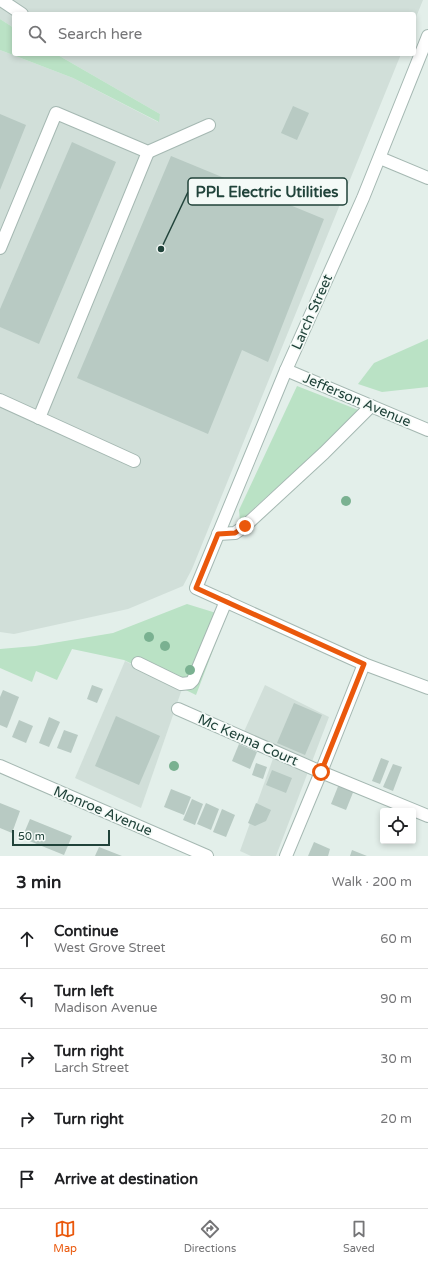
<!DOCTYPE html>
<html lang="en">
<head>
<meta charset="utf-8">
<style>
	:root { --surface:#fff; --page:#f6f6f6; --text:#202124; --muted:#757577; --line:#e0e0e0; --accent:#ea580c }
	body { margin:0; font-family:"Varela Round",sans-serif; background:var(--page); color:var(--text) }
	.controls { position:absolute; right:12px; bottom:12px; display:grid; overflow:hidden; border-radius:4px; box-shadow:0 2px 6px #0003 }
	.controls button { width:36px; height:36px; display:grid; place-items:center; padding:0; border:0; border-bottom:1px solid var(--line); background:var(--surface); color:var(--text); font:20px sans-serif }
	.scale { position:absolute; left:12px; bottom:10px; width:98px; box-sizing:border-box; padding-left:4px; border:2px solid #20433a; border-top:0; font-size:11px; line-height:14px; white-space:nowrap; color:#20433a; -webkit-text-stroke:3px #f4faf7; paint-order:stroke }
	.stop { position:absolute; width:12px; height:12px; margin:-9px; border:3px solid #ea580c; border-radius:50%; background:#fff }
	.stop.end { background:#ea580c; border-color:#fff; box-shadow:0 1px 4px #0008 }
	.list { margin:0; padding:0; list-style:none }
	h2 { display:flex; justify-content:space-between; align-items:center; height:52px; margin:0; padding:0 16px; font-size:17px }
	h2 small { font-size:13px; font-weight:400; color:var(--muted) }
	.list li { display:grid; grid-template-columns:26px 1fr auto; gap:12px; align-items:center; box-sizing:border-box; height:60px; padding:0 16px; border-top:1px solid var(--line) }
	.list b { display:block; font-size:15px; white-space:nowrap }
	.list p { margin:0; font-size:13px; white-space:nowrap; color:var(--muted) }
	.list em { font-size:13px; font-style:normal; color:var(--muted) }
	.icon { flex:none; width:22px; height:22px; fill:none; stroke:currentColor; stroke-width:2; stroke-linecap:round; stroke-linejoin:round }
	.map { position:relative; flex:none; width:428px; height:856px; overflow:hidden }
	.search { position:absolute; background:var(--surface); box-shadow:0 2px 6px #0003; left:12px; right:12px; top:12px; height:44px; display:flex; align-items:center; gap:10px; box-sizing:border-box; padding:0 14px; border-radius:4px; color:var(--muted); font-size:15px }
	.sheet { height:352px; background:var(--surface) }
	nav { display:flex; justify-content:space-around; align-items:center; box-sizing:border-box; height:56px; border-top:1px solid var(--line); background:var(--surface); font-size:11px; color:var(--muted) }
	nav a { display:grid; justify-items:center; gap:2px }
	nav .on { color:var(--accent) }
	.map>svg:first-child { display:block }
	.built { fill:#d1dfd9 }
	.green { fill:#bae2c5 }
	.building { fill:#b8cac3 }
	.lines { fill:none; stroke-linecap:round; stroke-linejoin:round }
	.minor-casing { stroke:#a5b8b2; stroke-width:14 }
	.minor { stroke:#fff; stroke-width:12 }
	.tree { fill:#7ab191 }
	.route { stroke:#ea580c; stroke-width:5 }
	.labels { text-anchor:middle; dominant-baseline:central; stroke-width:3.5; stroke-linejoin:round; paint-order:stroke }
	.street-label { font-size:14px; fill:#20433a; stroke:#f4faf7 }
	.leader { fill:none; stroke:#20433a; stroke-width:1.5 }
	.callout-dot { fill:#20433a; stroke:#f4faf7; stroke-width:1.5 }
	.callout { fill:#f4faf7; stroke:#20433a; stroke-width:1.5 }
	.callout-label { font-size:15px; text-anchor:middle; font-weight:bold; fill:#20433a }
</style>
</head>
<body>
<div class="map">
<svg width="428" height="856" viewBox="0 0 428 856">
	<rect width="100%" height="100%" fill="#e3efea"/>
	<g class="built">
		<path d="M0 0H423L414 22V14H14V28L0 19Z"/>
		<path d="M0 50 73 78 158 122 160 114 56 54H401L192 569 183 586 128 609 14 634 0 632Z"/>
		<path d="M125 661 182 689 141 808 75 778Z"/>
		<path d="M265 685 329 717 276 856H251L240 851 275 753 242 736Z"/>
	</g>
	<g class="green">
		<path d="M0 19 14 28V54H56L160 114 159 122 73 78 0 50Z"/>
		<path d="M428 339V387L382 392 358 384 374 363Z"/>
		<path d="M297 386 361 411 240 521 239 510Z"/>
		<path d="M187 604 226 616 196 695 124 660 72 649 57 680 36 671 32 682 0 668V649L35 646 113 633Z"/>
	</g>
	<g class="building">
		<path d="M293 106 309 113 297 140 281 133Z"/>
		<path d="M0 114 26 125 0 190Z"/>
		<path d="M72 142 116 162 39 344 0 327V309Z"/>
		<path d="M171 156 324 219 268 362 242 350 208 434 77 378Z"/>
		<path d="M92 685 103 689 97 703 87 699Z"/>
		<path d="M3 690 19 697 7 728 0 725V697Z"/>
		<path d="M294 703 322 715 305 755 277 743Z"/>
		<path d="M116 716 160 736 139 785 95 766Z"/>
		<path d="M49 717 60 722 49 747 39 743Z"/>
		<path d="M19 720 33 726 26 743 12 737Z"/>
		<path d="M64 730 78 735 71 753 57 748Z"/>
		<path d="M239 744 257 752 250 769 232 761Z"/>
		<path d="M381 758 389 761 380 784 372 781Z"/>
		<path d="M256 763 267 767 263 779 252 775Z"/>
		<path d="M393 764 402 767 393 791 383 787Z"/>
		<path d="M272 770 292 778 286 793 266 785Z"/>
		<path d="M339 784 354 790 346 810 331 804Z"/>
		<path d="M171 789 191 797 184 815 164 807Z"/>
		<path d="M192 799 203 804 195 825 183 820Z"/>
		<path d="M0 803 20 811 12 833 0 828Z"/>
		<path d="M206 803 219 809 211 830 197 824Z"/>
		<path d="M256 803 271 810 266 821 255 826 248 823Z"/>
		<path d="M222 809 235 815 226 837 213 832Z"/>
		<path d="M30 819 72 836 64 855 22 838Z"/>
		<path d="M314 842 330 849 328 856H308Z"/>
		<path d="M99 847 122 856H95Z"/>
		<path d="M352 850 367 856H350Z"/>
	</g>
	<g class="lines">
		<g class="minor-casing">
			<g id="minor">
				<path d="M1 0 22 14"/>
				<path d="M428 36 363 198 286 370 196 588 364 664 428 688"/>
				<path d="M380 158 428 178"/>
				<path d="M0 248 56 113 148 152 209 125"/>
				<path d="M286 370 428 430"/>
				<path d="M0 400 134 461"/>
				<path d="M39 418 148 152"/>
				<path d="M218 534 235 533 245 526 324 453 371 406"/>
				<path d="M138 663 181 684 190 683 193 680 226 601"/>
				<path d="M178 709 321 772 428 816"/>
				<path d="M0 766 207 856"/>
				<path d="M286 856 321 772 364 664"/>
			</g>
		</g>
		<use href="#minor" class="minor"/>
	</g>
	<g class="tree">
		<circle cx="346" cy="501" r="5"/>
		<circle cx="149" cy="637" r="5"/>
		<circle cx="165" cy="646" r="5"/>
		<circle cx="190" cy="670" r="5"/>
		<circle cx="174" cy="766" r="5"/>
	</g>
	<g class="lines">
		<path class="route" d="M245 526 235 533 218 534 196 588 364 664 321 772"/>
	</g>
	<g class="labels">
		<g class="street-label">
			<text transform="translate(312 312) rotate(-66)">Larch Street</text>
			<text transform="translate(357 400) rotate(23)">Jefferson Avenue</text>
			<text transform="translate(248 740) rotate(24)">Mc Kenna Court</text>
			<text transform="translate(103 811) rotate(23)">Monroe Avenue</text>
		</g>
	</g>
	<path class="leader" d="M161 249L188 192"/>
	<circle class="callout-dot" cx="161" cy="249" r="4"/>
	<rect class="callout" x="188" y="178" width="159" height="27" rx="4"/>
	<g class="callout-label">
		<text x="267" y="197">PPL Electric Utilities</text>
	</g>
</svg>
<div class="controls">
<button><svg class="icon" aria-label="locate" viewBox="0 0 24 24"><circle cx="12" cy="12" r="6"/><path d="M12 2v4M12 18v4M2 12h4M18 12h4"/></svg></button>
</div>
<div class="scale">50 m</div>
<div class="stop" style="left:321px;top:772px"></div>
<div class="stop end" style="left:245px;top:526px"></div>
<div class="search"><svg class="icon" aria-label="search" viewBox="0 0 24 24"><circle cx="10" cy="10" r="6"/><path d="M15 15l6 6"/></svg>Search here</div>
</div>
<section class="sheet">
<h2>3 min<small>Walk · 200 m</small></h2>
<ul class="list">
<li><svg class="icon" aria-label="ahead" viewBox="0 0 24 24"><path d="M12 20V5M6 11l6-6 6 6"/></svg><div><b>Continue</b><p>West Grove Street</p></div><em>60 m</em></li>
<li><svg class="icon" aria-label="left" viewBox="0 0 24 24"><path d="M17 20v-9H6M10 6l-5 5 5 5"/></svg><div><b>Turn left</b><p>Madison Avenue</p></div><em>90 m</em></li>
<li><svg class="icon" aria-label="right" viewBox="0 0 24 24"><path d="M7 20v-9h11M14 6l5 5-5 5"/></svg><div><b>Turn right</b><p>Larch Street</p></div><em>30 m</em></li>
<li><svg class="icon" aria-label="right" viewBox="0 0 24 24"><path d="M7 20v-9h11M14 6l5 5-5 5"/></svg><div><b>Turn right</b></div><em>20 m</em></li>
<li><svg class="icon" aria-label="arrive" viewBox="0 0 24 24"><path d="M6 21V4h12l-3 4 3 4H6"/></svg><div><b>Arrive at destination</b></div></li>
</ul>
</section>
<nav>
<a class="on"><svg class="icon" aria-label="map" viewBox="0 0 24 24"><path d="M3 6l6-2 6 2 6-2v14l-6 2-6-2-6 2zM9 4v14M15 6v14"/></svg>Map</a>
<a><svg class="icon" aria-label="directions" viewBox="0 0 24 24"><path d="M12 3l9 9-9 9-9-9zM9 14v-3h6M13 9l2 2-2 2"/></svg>Directions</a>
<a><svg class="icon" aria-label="saved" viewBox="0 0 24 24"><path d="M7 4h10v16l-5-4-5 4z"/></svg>Saved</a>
</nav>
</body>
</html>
